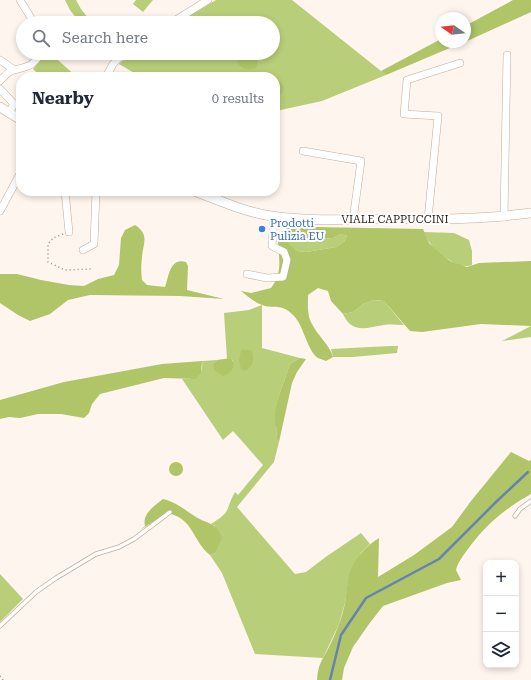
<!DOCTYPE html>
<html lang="en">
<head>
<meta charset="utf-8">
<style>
	:root { --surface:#fff; --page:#f2f2f3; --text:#1f2937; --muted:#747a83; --line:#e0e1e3 }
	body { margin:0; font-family:"Roboto Serif",serif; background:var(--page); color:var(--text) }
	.controls { position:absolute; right:12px; bottom:12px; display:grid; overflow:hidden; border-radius:8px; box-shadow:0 2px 6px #0003 }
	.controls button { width:36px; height:36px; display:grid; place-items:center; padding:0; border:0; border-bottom:1px solid var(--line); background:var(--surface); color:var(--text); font:20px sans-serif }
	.compass { position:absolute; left:435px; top:12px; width:36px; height:36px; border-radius:50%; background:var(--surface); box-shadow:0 2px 6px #0003; rotate:284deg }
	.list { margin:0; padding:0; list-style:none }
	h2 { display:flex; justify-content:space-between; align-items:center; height:52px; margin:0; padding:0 16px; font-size:17px }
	h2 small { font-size:13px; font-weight:400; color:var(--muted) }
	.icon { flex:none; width:22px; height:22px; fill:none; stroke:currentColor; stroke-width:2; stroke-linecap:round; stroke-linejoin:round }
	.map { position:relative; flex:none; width:531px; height:680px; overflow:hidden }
	.search { position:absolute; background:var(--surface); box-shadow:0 2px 6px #0003; left:16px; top:16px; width:264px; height:44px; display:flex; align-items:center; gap:10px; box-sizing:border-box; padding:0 14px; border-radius:22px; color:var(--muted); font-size:15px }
	.panel { position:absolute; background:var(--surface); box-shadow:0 2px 6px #0003; left:16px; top:72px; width:264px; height:124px; border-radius:16px }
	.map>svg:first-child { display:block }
	.green { fill:#b9ce78 }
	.forest { fill:#afc568; fill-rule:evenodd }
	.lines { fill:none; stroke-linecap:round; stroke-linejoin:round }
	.stream { stroke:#6880b4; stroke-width:2.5 }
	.service-casing { stroke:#c1ac9b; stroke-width:5 }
	.minor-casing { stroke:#c1ac9b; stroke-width:8 }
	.tertiary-casing { stroke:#c1ac9b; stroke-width:10 }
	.path { stroke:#978e87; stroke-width:1.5; stroke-dasharray:1 3; stroke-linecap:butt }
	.service { stroke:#fff; stroke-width:3.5 }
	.minor { stroke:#fff; stroke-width:7 }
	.tertiary { stroke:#fff; stroke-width:9 }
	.shop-dot { fill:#3f7fe0; stroke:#fff; stroke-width:1.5 }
	.labels { text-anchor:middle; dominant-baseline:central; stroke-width:4; stroke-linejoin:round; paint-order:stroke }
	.street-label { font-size:11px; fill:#2d251e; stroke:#fff }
	.shop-label { font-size:11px; fill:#366cbe; stroke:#fff; text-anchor:start }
</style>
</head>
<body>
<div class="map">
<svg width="531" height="680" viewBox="0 0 531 680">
	<rect width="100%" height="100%" fill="#fef5ee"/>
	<g class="green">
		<path d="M65 0H76L81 9 92 23H80L70 10Z"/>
		<path d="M136 0H153L143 12 133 4Z"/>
		<path d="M216 0H292L386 75 322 101 276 111 275 77H141L119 64 131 53H273V23H178Z"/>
		<path d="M47 53H50L77 77H42L33 69Z"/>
		<path d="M424 232 454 233 469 240 472 251V265C459 270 438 254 430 243 427 240 426 236 424 232Z"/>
		<path d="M341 234 347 236 344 242 336 247 306 252 297 251 287 243 292 241 333 238Z"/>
		<path d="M374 300 384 301 404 325C397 325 391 324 384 325 366 328 352 334 343 314L353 312 363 304Z"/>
		<path d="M262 305V348L300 358 290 364 277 401 275 424 277 430 276 438 279 442 274 462 237 507 295 574 306 572 327 556 361 533 370 544 361 553 348 583 345 603 339 624 323 658 255 654 222 573 210 555 215 553V526L211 524C217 520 226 515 228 508 230 502 232 497 235 492L238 495 263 465 233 431 223 440 182 379C195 380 204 375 202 361L217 360 213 363 233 369V361L231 358 227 359 224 313 249 310Z"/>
		<path d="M531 326V337L502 341Z"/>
		<path d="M390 346H398L397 353 353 357H333L331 349Z"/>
		<path d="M0 574 23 599 0 622Z"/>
	</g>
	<g class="forest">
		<path d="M513 0H531V12L465 42V26Z"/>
		<path d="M441 39V42H464L386 75 381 71Z"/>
		<path d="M239 53H255C258 58 258 63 256 68 246 71 239 69 236 58Z"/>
		<path d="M275 81H280L284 88 282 93 278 95 275 94Z"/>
		<path d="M135 225C150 235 143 243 142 257 141 265 141 272 142 280L147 285 165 287C169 276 170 257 186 262L188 266 187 290 224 299 180 296 90 295 68 300 50 314 30 321 18 315 0 303V274H17L41 280 69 285 84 286 98 279 114 275 119 265 121 238 125 230Z"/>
		<path d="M314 227 423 229 429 243 440 253 450 261 467 267 479 263 531 261V326L481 324 422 332 410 331 384 301 374 300 363 304 353 312 343 314 331 301 328 291 318 288 308 295C308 305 307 316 312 324 318 336 329 344 333 357L326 361C324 360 320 359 318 358 307 351 304 325 293 315 280 302 275 310 262 305 254 302 247 296 241 291L251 293 271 288C285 269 277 255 278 234L287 228ZM341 234 347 236 344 242 336 247 306 252 297 251 288 243 292 241 333 238Z"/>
		<path d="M243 349 252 351C254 360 254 366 245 371L241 369 239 360 241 351Z"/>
		<path d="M231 358C237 367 232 373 223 376L214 370 213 363 217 360Z"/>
		<path d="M300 358 306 359 297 372 292 383 279 442 276 438 277 430 275 425V413L277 401 290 364Z"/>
		<path d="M202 361 201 373 195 379 164 378 100 394 92 404 89 413 84 418 61 414H38L20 418 9 417 0 419V400L64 382 162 364Z"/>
		<path d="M511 452 529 461 531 460V494C506 508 485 525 468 549 463 556 458 562 456 570L461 580 447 583 383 606 369 624 353 647 344 668 342 680H317C318 665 321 662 328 649 335 635 342 619 345 603 347 591 347 578 352 567 358 555 368 545 379 538L378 577 414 555 452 527 471 501Z"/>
		<circle cx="176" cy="469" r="7"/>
		<path d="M163 499C178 503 183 509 196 517 207 524 217 522 222 538L215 553 210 555C192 541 194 518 167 513L140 530 145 526C142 514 154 506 163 499Z"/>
	</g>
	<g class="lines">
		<path class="stream" d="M330 680 341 635 366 598 439 559 497 501 528 472"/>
		<g class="service-casing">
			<g id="service">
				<path d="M218 199 220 191"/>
				<path d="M515 516 520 509 531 501"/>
				<path d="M0 626 36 592 56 578 96 554 119 547 134 539 170 512"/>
			</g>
		</g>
		<g class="minor-casing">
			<g id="minor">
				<path d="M20 0 34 23"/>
				<path d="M171 23 208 0"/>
				<path d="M0 60 13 69"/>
				<path d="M106 77 113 64 124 53"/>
				<path d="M0 81C12 67 12 72 28 66 33 65 38 57 42 53"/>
				<path d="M0 89 14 104 9 113"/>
				<path d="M303 151 361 161 353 220"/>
				<path d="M65 191 69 232"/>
				<path d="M0 211 21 172"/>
				<path d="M504 217 507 55"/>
				<path d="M428 219 438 116 404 114 407 80 460 63"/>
				<path d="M83 250 94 244 96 191"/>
				<path d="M247 274 267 278 283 277 287 260 284 252 272 246 274 217"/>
			</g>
		</g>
		<g class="tertiary-casing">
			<g id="tertiary">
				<path d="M0 107 21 120"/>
				<path d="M194 191C219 200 244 212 271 216 305 221 340 220 374 219 426 219 479 220 531 213"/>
			</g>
		</g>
		<g class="path">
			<path d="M63 234 53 238 48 244V262L65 270 93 269"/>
			<path d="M0 676 3 680"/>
		</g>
		<use href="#service" class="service"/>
		<use href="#minor" class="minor"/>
		<use href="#tertiary" class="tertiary"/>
	</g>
	<circle class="shop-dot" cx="262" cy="229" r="4"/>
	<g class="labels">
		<g class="street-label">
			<text x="395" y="219">VIALE CAPPUCCINI</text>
		</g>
		<g class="shop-label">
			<text x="270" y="223">Prodotti<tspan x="270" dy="13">Pulizia EU</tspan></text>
		</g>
	</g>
</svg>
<div class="controls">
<button>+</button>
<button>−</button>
<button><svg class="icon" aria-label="layers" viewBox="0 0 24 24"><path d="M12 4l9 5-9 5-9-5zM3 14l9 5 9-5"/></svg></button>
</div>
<svg class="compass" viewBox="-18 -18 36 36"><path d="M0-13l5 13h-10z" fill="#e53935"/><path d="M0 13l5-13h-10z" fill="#747a83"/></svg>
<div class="search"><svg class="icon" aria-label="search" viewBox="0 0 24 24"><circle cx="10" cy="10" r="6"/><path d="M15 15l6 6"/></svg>Search here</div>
<section class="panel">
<h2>Nearby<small>0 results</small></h2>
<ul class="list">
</ul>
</section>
</div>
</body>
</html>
